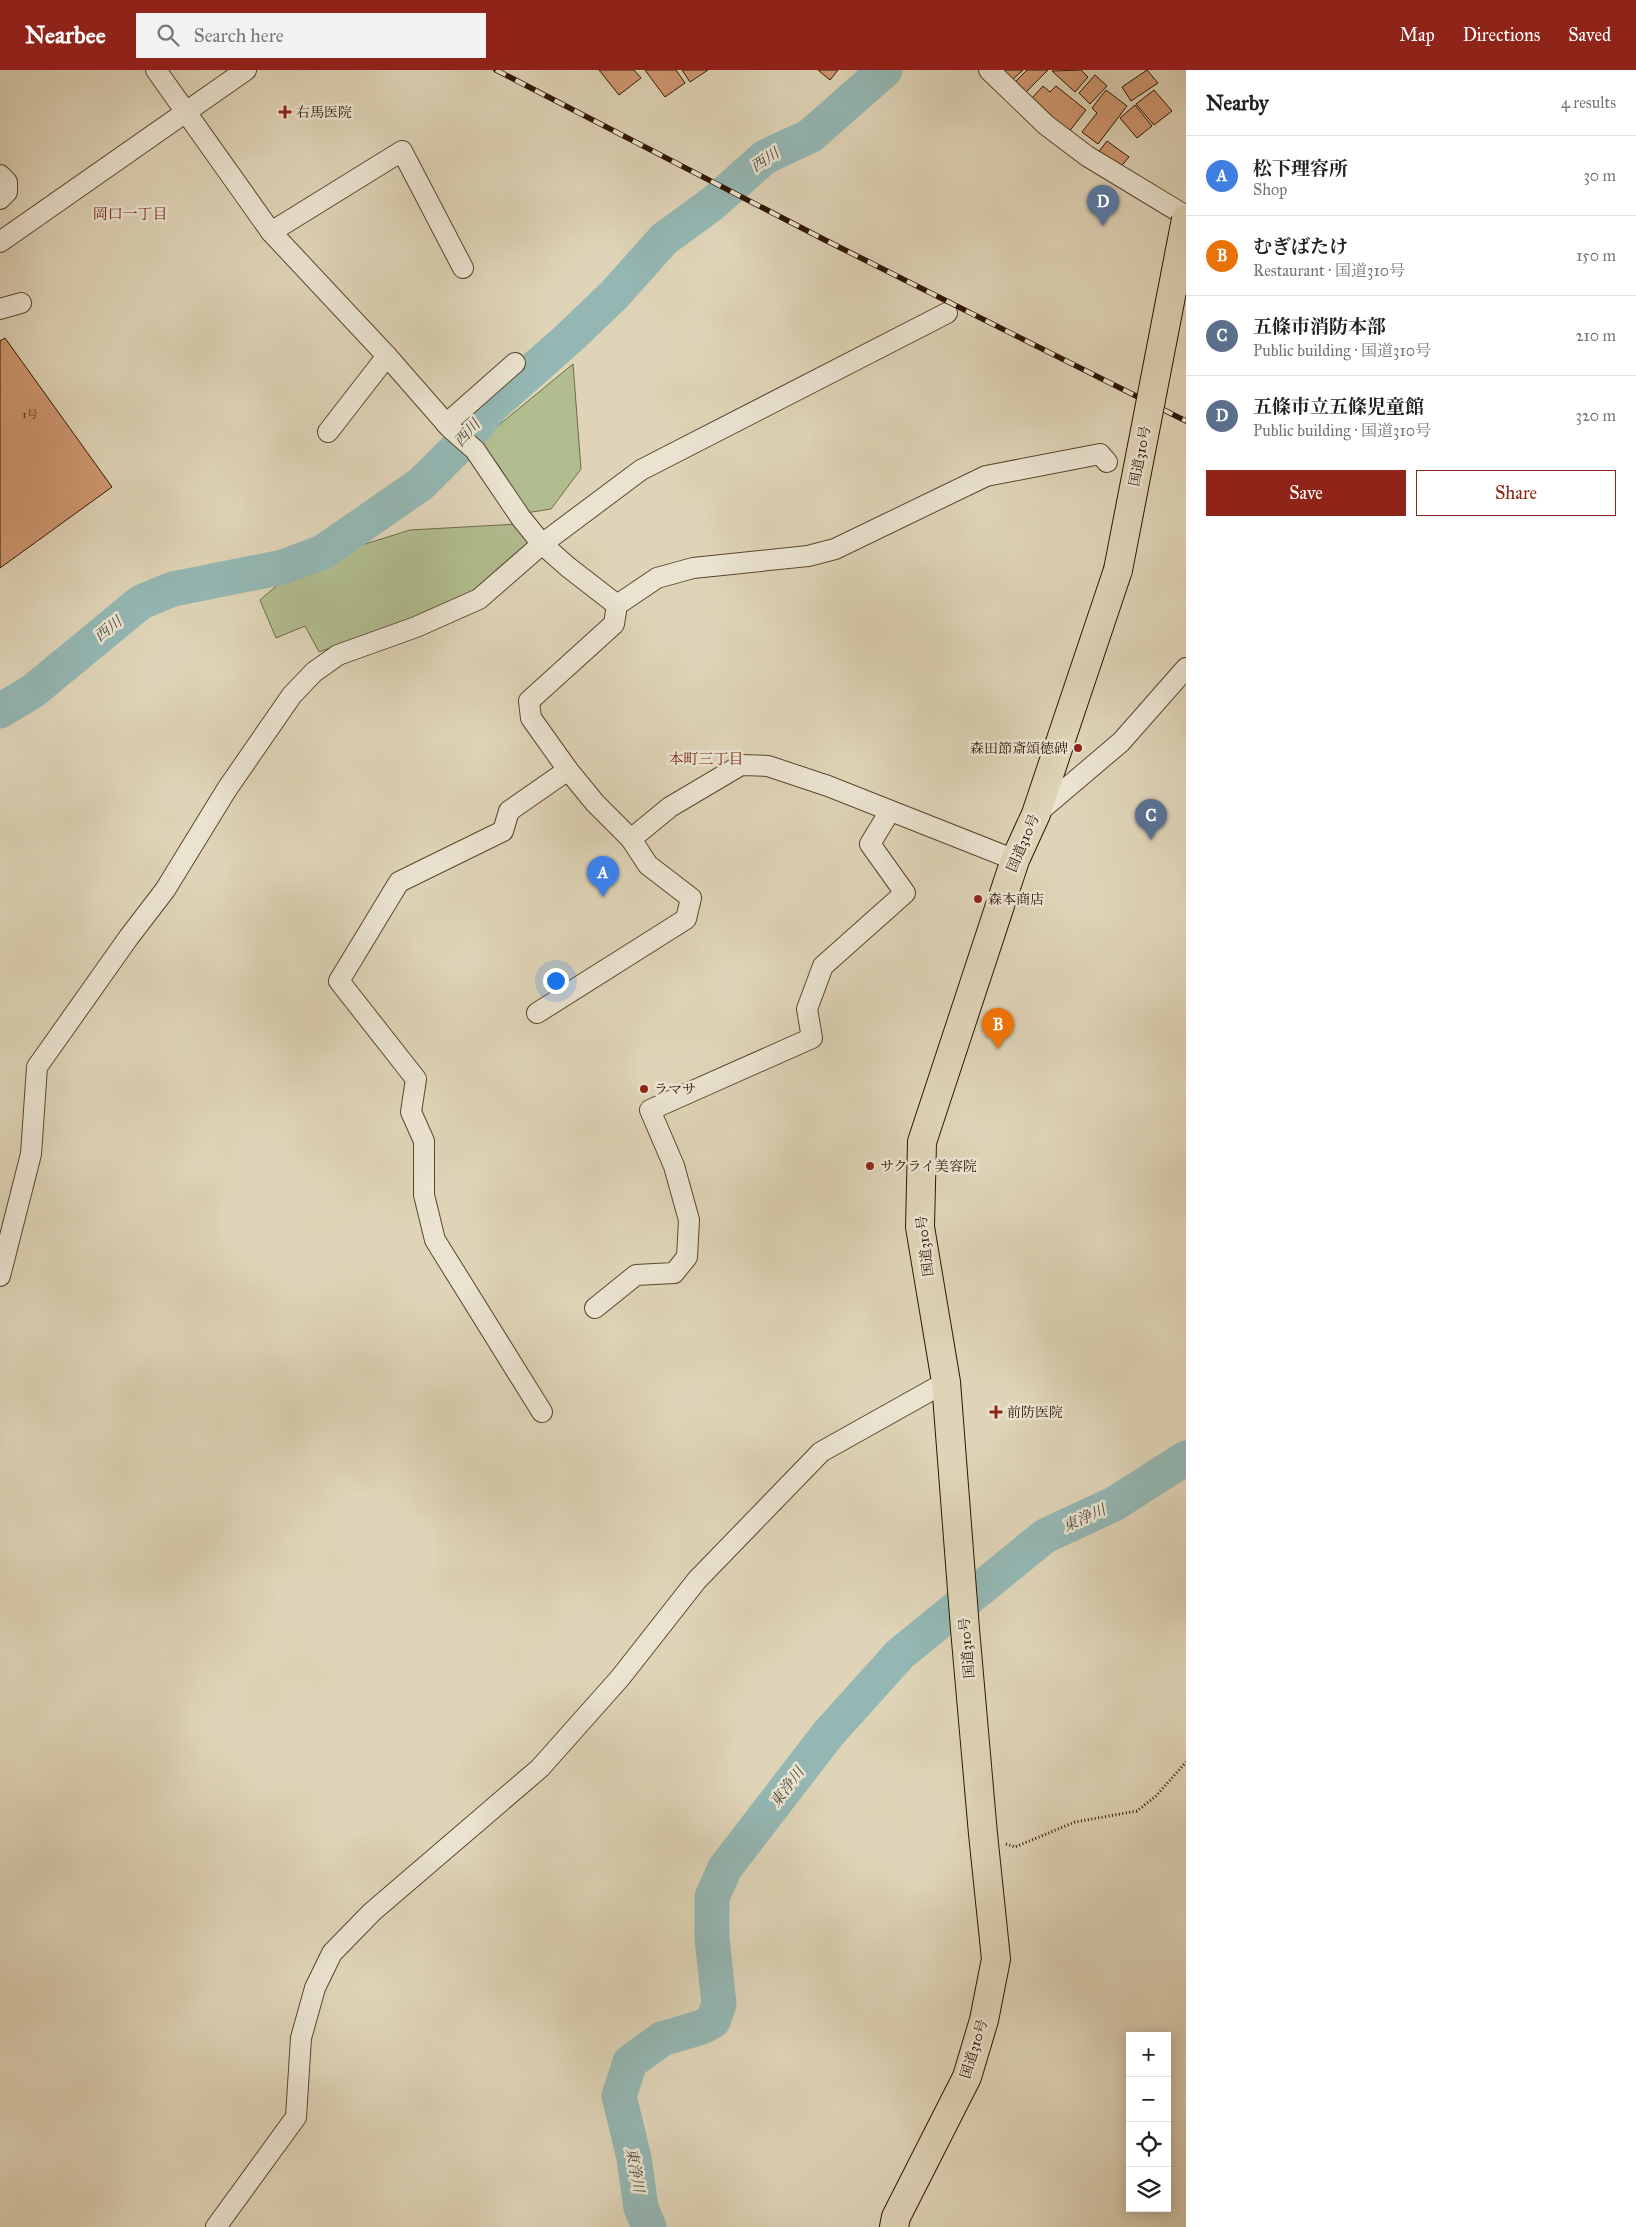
<!DOCTYPE html>
<html lang="en">
<head>
<meta charset="utf-8">
<style>
	:root { --surface:#fff; --page:#f2f2f2; --text:#222; --muted:#767676; --line:#e0e0e0; --accent:#8f2418 }
	body { margin:0; font-family:"IM FELL Great Primer","Noto Serif JP",serif; background:var(--page); color:var(--text) }
	.controls { position:absolute; right:15px; bottom:15px; display:grid; overflow:hidden; border-radius:0px; box-shadow:0 2px 12px #0003 }
	.controls button { width:45px; height:45px; display:grid; place-items:center; padding:0; border:0; border-bottom:1px solid var(--line); background:var(--surface); color:var(--text); font:25px sans-serif }
	.you { position:absolute; left:555px; top:910px; width:18px; height:18px; margin:-12px; border:4px solid #fff; border-radius:50%; background:#1a73e8; box-shadow:0 0 0 8px #1a73e833 }
	.badge { display:grid; place-items:center; width:32px; height:32px; border-radius:50%; background:var(--accent); color:#fff; font-size:16px; font-weight:700 }
	.pin { position:absolute; translate:-50% -41px; filter:drop-shadow(0 1px 2px #0008) }
	.pin::after { content:''; position:absolute; top:26px; width:18px; height:15px; background:inherit; clip-path:polygon(0 0,100% 0,50% 100%) }
	.list { margin:0; padding:0; list-style:none }
	h2 { display:flex; justify-content:space-between; align-items:center; height:65px; margin:0; padding:0 20px; font-size:21px }
	h2 small { font-size:16px; font-weight:400; color:var(--muted) }
	.list li { display:grid; grid-template-columns:32px 1fr auto; gap:15px; align-items:center; box-sizing:border-box; height:80px; padding:0 20px; border-top:1px solid var(--line) }
	.list b { display:block; font-size:19px; white-space:nowrap }
	.list p { margin:0; font-size:16px; white-space:nowrap; color:var(--muted) }
	.list em { font-size:16px; font-style:normal; color:var(--muted) }
	.actions { display:flex; gap:10px; padding:15px 20px }
	.actions a { flex:1; padding:11px 0; border:1px solid var(--accent); border-radius:0px; text-align:center; font-size:18px; color:var(--accent) }
	.actions .main { background:var(--accent); color:#fff }
	.icon { flex:none; width:28px; height:28px; fill:none; stroke:currentColor; stroke-width:2; stroke-linecap:round; stroke-linejoin:round }
	.map { position:relative; flex:none; width:1186px; height:2157px; overflow:hidden }
	header { display:flex; align-items:center; gap:30px; box-sizing:border-box; height:70px; padding:0 25px; background:var(--accent); color:#fff }
	header strong { font-size:24px }
	nav { display:flex; gap:28px; margin-inline-start:auto; font-size:18px }
	.search { width:350px; height:45px; background:var(--page); display:flex; align-items:center; gap:12px; box-sizing:border-box; padding:0 18px; border-radius:0px; color:var(--muted); font-size:19px }
	main { display:flex }
	aside { flex:1; background:var(--surface) }
	.map>svg:first-child { display:block }
	.green { fill:#b1bd8f; stroke:#706a48 }
	.lines { fill:none; stroke-linecap:round; stroke-linejoin:round }
	.river { stroke:#94b7b3; stroke-width:35 }
	.building { fill:#cf9871; stroke:#2e1600 }
	.minor-casing { stroke:#5a462e; stroke-width:22 }
	.highway-casing { stroke:#2e1600; stroke-width:30 }
	.path { stroke:#2e1600; stroke-width:3; stroke-dasharray:1 2.5; stroke-linecap:butt }
	.minor { stroke:#eae3d0; stroke-width:20 }
	.highway { stroke:#dfd4b7; stroke-width:28 }
	.rail-casing { stroke:#2e1600; stroke-width:5.5 }
	.rail { stroke:#eae3d0; stroke-width:4; stroke-dasharray:11; stroke-linecap:butt }
	.highway-bridge-casing { stroke:#2e1600; stroke-width:30; stroke-linecap:butt }
	.highway-bridge { stroke:#dfd4b7; stroke-width:28 }
	.poi-dot { fill:#8f2418; stroke:#eae3d0; stroke-width:2 }
	.labels { text-anchor:middle; dominant-baseline:central; stroke-width:5; stroke-linejoin:round; paint-order:stroke }
	.number-label { font-size:11px; fill:#56361c }
	.poi-label { font-size:14px; fill:#2e1600; stroke:#eae3d0; text-anchor:start }
	.street-label { font-size:14px; fill:#2e1600; stroke:#eae3d0 }
	.water-label { font-size:15px; font-style:italic; fill:#524e3f; stroke:#eae3d0 }
	.neighbourhood-label { font-size:15px; fill:#7a1f14; stroke:#eae3d0 }
</style>
</head>
<body>
<header>
<strong>Nearbee</strong>
<div class="search"><svg class="icon" aria-label="search" viewBox="0 0 24 24"><circle cx="10" cy="10" r="6"/><path d="M15 15l6 6"/></svg>Search here</div>
<nav><a>Map</a><a>Directions</a><a>Saved</a></nav>
</header>
<main>
<div class="map">
<svg width="1186" height="2157" viewBox="0 0 1186 2157">
	<rect width="100%" height="100%" fill="#dfd4b7"/>
	<filter id="stains"><feTurbulence type="fractalNoise" baseFrequency=".004" numOctaves="4"/><feColorMatrix values="0 0 0 0 .2 0 0 0 0 .09 0 0 0 0 .02 0 0 0 .5 -.17"/></filter>
	<radialGradient id="worn" r=".72"><stop offset=".6" stop-color="#630" stop-opacity="0"/><stop offset="1" stop-color="#630" stop-opacity=".3"/></radialGradient>
	<g class="green">
		<path d="M573 294 581 399 551 439 526 443 499 396 477 373Z"/>
		<path d="M518 454 530 475 473 522 424 544 319 582 305 556 276 568 260 530 281 512 330 485 410 460Z"/>
	</g>
	<g class="lines">
		<g class="river">
			<path d="M0 641 33 621 141 532 173 519 283 497 323 482 421 414 464 371 491 337 569 268 614 225 664 169 712 134 765 87 810 66 885 0"/>
			<path d="M649 2157 641 2138 634 2088 619 2026 630 1992 662 1969 702 1957 713 1951 719 1934 712 1868V1827L725 1798 828 1664 900 1584 1045 1466 1114 1434 1186 1388"/>
		</g>
	</g>
	<g class="building">
		<path d="M599 0H634L641 8 619 25Z"/>
		<path d="M645 0H676L685 13 665 27Z"/>
		<path d="M682 0H708L690 12Z"/>
		<path d="M818 0H838L830 10Z"/>
		<path d="M1006 0H1023L1012 10 1004 1Z"/>
		<path d="M1027 0H1048L1024 24 1013 14Z"/>
		<path d="M1081 0 1088 7 1075 22 1052 1Z"/>
		<path d="M1147 0 1158 13 1131 31 1122 17Z"/>
		<path d="M1095 5 1107 16 1090 34 1079 23Z"/>
		<path d="M1043 16 1050 22 1056 16 1086 40 1068 63 1038 39 1040 35 1032 28Z"/>
		<path d="M1106 20 1127 36 1098 74 1082 62 1097 43 1092 38Z"/>
		<path d="M1154 20 1172 41 1154 55 1136 34Z"/>
		<path d="M1135 35 1152 56 1137 68 1120 48Z"/>
		<path d="M1107 71 1129 87 1118 100 1097 84Z"/>
		<path d="M5 268 112 417 0 498V271Z"/>
	</g>
	<g class="lines">
		<g class="minor-casing">
			<g id="minor">
				<path d="M156 0 271 162 387 286 450 358 475 380 521 448 542 474 568 497 617 535"/>
				<path d="M989 0 1046 55 1087 86 1186 146"/>
				<path d="M0 105 7 112V122L0 129"/>
				<path d="M271 162 402 81 463 198"/>
				<path d="M0 172 246 0"/>
				<path d="M0 239 21 233"/>
				<path d="M446 354 515 293"/>
				<path d="M328 362 387 286"/>
				<path d="M1036 744 1121 672 1186 598"/>
				<path d="M1015 790 828 716 768 696 741 695 670 737 631 769 595 733 568 700 531 648 529 631 614 554 617 535 657 508 693 498 808 486 835 479 986 406 1100 384 1107 392"/>
				<path d="M537 943 686 849 691 828 648 795 631 769"/>
				<path d="M0 1206 31 1084 37 997 129 867 165 820 227 719 292 625 314 602 338 585 416 557 479 529 542 474 641 400 947 243"/>
				<path d="M595 1238 636 1205 674 1203 687 1187 689 1150 674 1096 650 1040 812 968 807 939 823 896 905 823 870 774 890 741"/>
				<path d="M542 1342 435 1170 424 1125V1071L411 1042 416 1009 339 911 399 812 503 761 509 741 568 700"/>
				<path d="M216 2157 296 2047 301 1968 315 1918 332 1883 372 1842 540 1698 620 1608 697 1510 821 1382 946 1312"/>
			</g>
		</g>
		<g class="highway-casing">
			<path id="highway" d="M894 2157 896 2147 967 2007 984 1950 996 1889 983 1764 965 1559 946 1312 920 1157 922 1072 1015 790 1036 744 1118 500"/>
		</g>
		<path class="path" d="M1006 1774 1015 1777 1075 1752 1137 1741 1156 1726 1186 1692"/>
		<use href="#minor" class="minor"/>
		<use href="#highway" class="highway"/>
		<g class="rail-casing">
			<path id="rail" d="M496 0 825 170 1186 351"/>
		</g>
		<use href="#rail" class="rail"/>
		<g class="highway-bridge-casing">
			<path id="highway-bridge" d="M1118 500 1186 149"/>
		</g>
		<use href="#highway-bridge" class="highway-bridge"/>
	</g>
	<g class="poi-dot">
		<path d="M282.5 34.5h5v5h5v5h-5v5h-5v-5h-5v-5h5z"/>
		<circle cx="1078" cy="678" r="5"/>
		<circle cx="978" cy="829" r="5"/>
		<circle cx="644" cy="1019" r="5"/>
		<circle cx="870" cy="1096" r="5"/>
		<path d="M993.5 1334.5h5v5h5v5h-5v5h-5v-5h-5v-5h5z"/>
	</g>
	<g class="labels">
		<g class="number-label">
			<text x="30" y="344">1号</text>
		</g>
		<g class="poi-label">
			<text x="296" y="42">右馬医院</text>
			<text x="1068" y="678" text-anchor="end">森田節斎頌徳碑</text>
			<text x="988" y="829">森本商店</text>
			<text x="654" y="1019">ラマサ</text>
			<text x="880" y="1096">サクライ美容院</text>
			<text x="1007" y="1342">前防医院</text>
		</g>
		<g class="street-label">
			<text transform="translate(1140 386) rotate(-79)">国道310号</text>
			<text transform="translate(1023 773) rotate(-67)">国道310号</text>
			<text transform="translate(925 1176) rotate(-97)">国道310号</text>
			<text transform="translate(967 1578) rotate(-95)">国道310号</text>
			<text transform="translate(974 1979) rotate(-73)">国道310号</text>
		</g>
		<g class="water-label">
			<text transform="translate(765 90) rotate(-34)">西川</text>
			<text transform="translate(467 363) rotate(-48)">西川</text>
			<text transform="translate(108 559) rotate(-39)">西川</text>
			<text transform="translate(1084 1448) rotate(-24)">東浄川</text>
			<text transform="translate(787 1717) rotate(-53)">東浄川</text>
			<text transform="translate(635 2100) rotate(80)">東浄川</text>
		</g>
		<g class="neighbourhood-label">
			<text x="130" y="144">岡口一丁目</text>
			<text x="706" y="689">本町三丁目</text>
		</g>
	</g>
	<rect width="100%" height="100%" filter="url(#stains)"/>
	<rect width="100%" height="100%" fill="url(#worn)"/>
</svg>
<div class="controls">
<button>+</button>
<button>−</button>
<button><svg class="icon" aria-label="locate" viewBox="0 0 24 24"><circle cx="12" cy="12" r="6"/><path d="M12 2v4M12 18v4M2 12h4M18 12h4"/></svg></button>
<button><svg class="icon" aria-label="layers" viewBox="0 0 24 24"><path d="M12 4l9 5-9 5-9-5zM3 14l9 5 9-5"/></svg></button>
</div>
<div class="you"></div>
<div class="pin badge" style="left:603px;top:827px;background:#3f7fe0">A</div>
<div class="pin badge" style="left:998px;top:979px;background:#e8710a">B</div>
<div class="pin badge" style="left:1151px;top:770px;background:#5c6f8a">C</div>
<div class="pin badge" style="left:1103px;top:156px;background:#5c6f8a">D</div>
</div>
<aside>
<h2>Nearby<small>4 results</small></h2>
<ul class="list">
<li><span class="badge" style="background:#3f7fe0">A</span><div><b>松下理容所</b><p>Shop</p></div><em>30 m</em></li>
<li><span class="badge" style="background:#e8710a">B</span><div><b>むぎばたけ</b><p>Restaurant · 国道310号</p></div><em>150 m</em></li>
<li><span class="badge" style="background:#5c6f8a">C</span><div><b>五條市消防本部</b><p>Public building · 国道310号</p></div><em>210 m</em></li>
<li><span class="badge" style="background:#5c6f8a">D</span><div><b>五條市立五條児童館</b><p>Public building · 国道310号</p></div><em>320 m</em></li>
</ul>
<div class="actions"><a class="main">Save</a><a>Share</a></div>
</aside>
</main>
</body>
</html>
